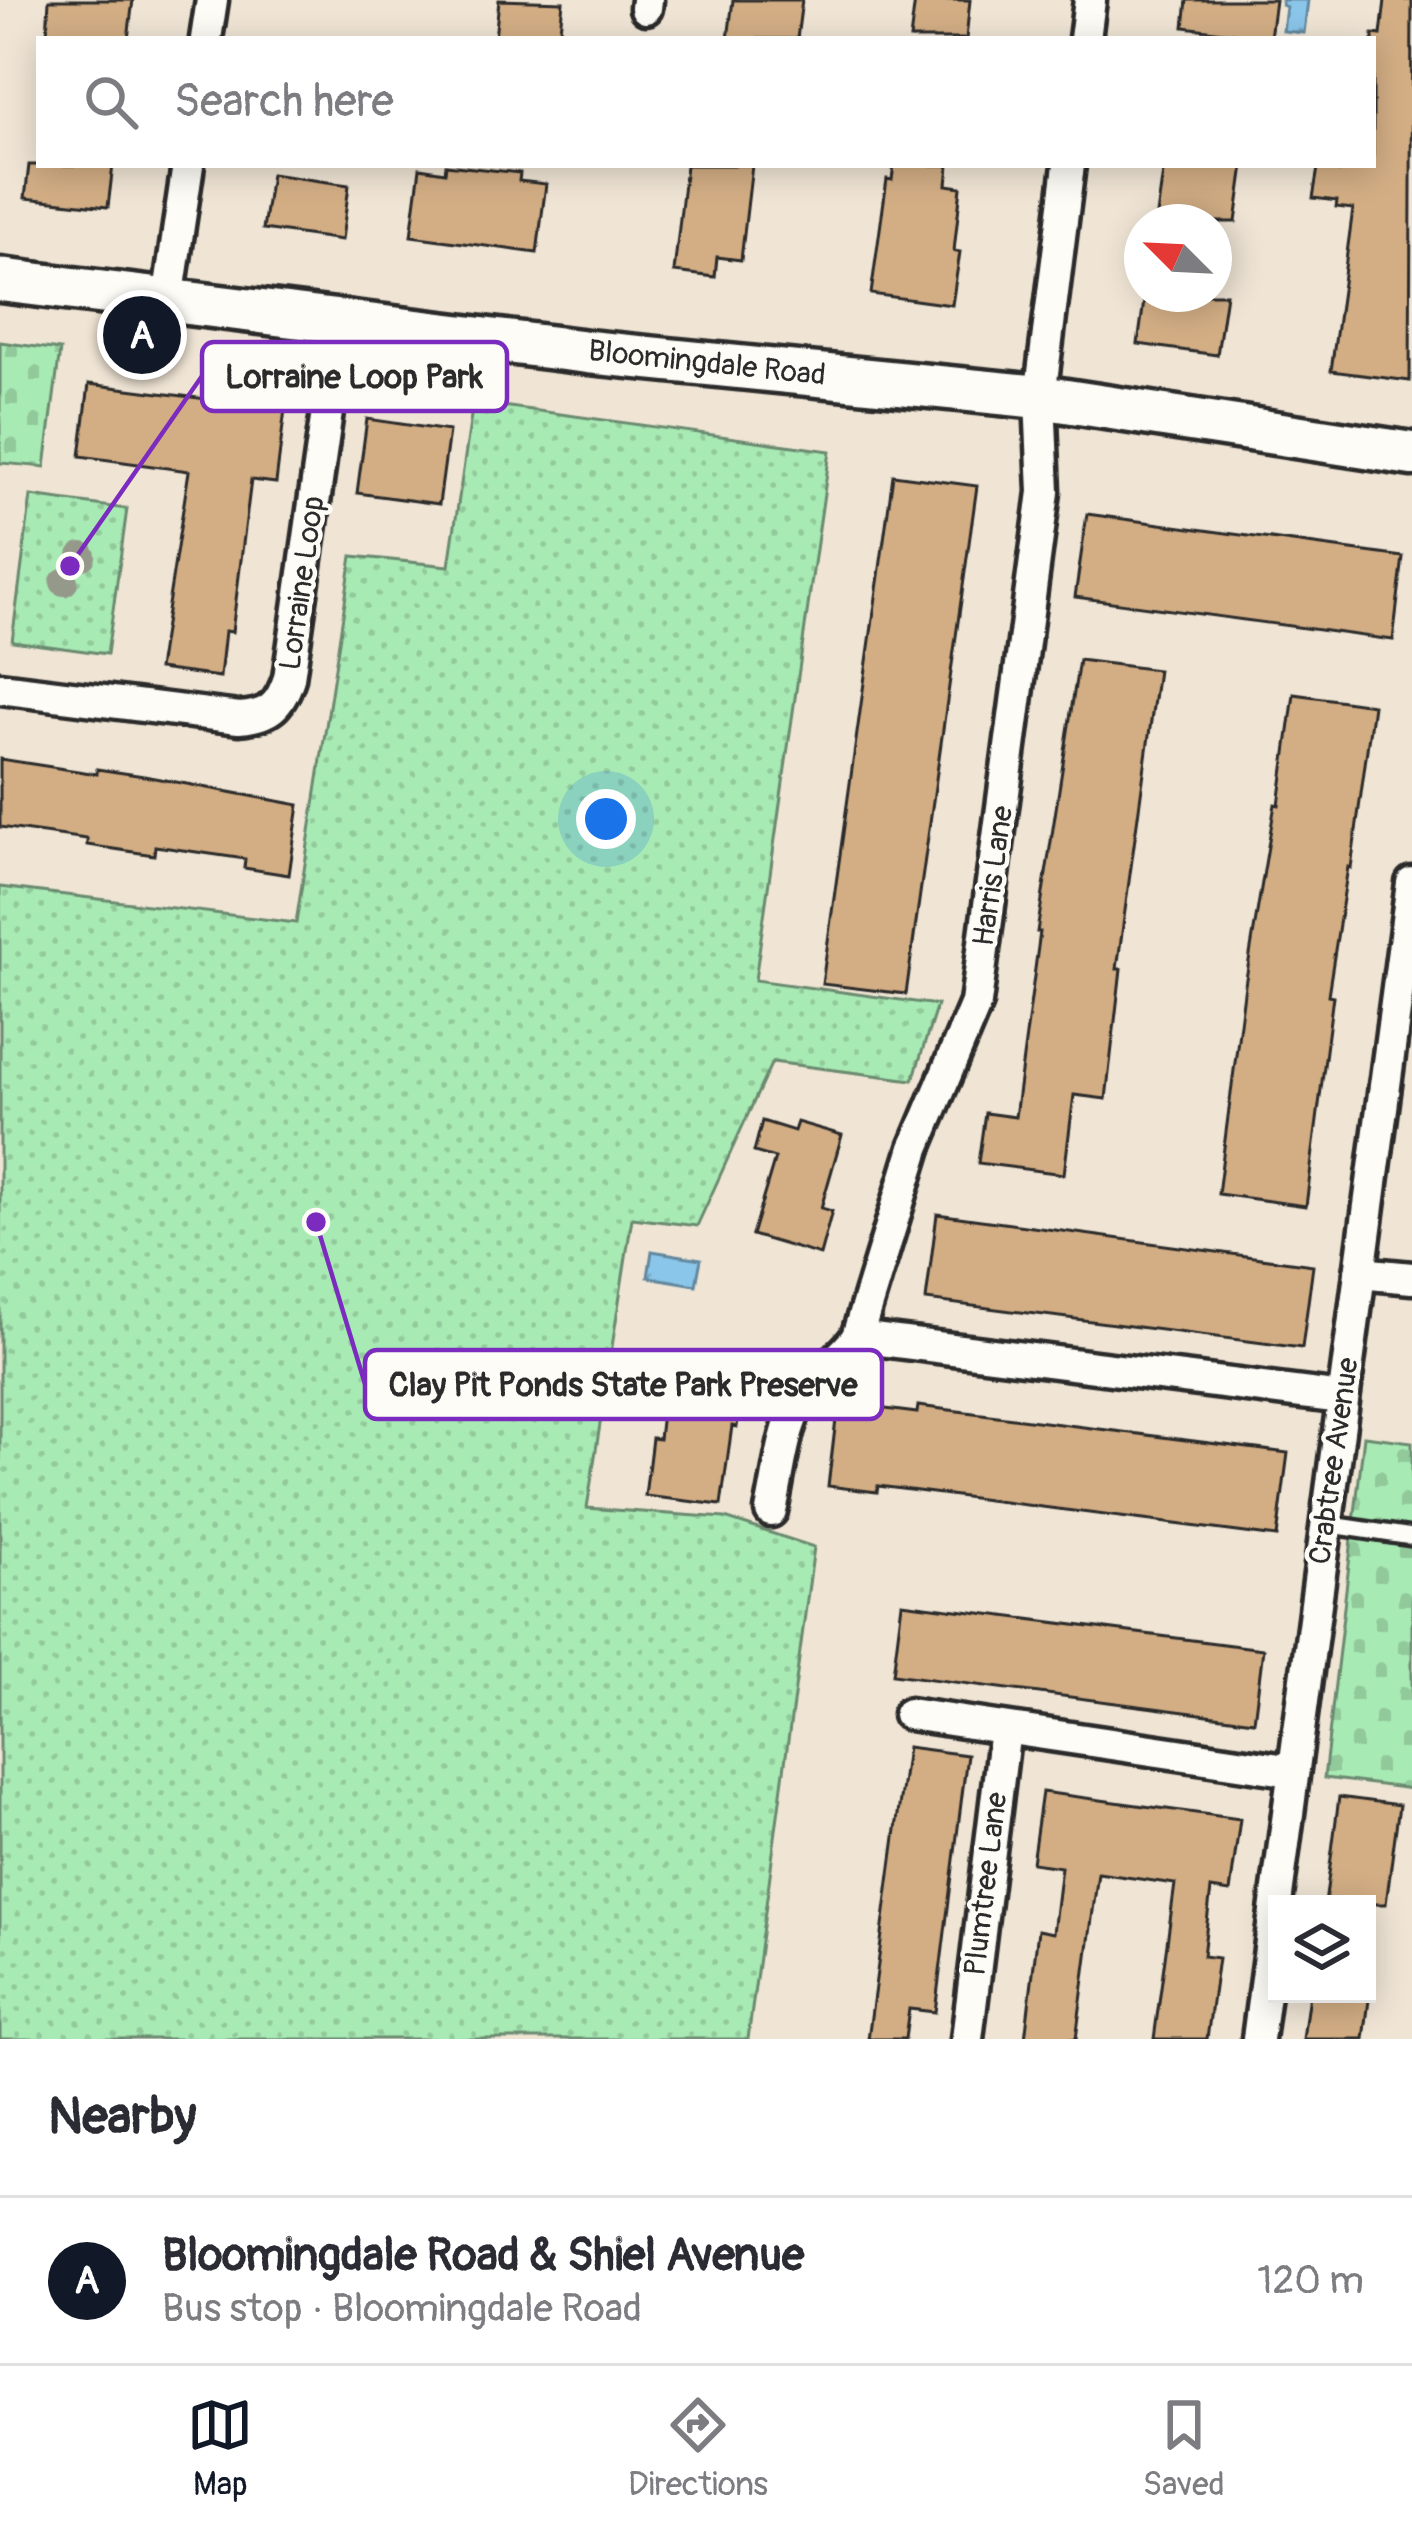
<!DOCTYPE html>
<html lang="en">
<head>
<meta charset="utf-8">
<style>
	:root { --surface:#fff; --page:#f2f2f3; --text:#2b2b33; --muted:#7c7c81; --line:#e1e1e2; --accent:#111827 }
	body { margin:0; font-family:Pangolin,sans-serif; background:var(--page); color:var(--text) }
	.controls { position:absolute; right:36px; bottom:36px; display:grid; overflow:hidden; border-radius:0px; box-shadow:0 6px 30px #0003 }
	.controls button { width:108px; height:108px; display:grid; place-items:center; padding:0; border:0; border-bottom:3px solid var(--line); background:var(--surface); color:var(--text); font:60px sans-serif }
	.compass { position:absolute; left:1124px; top:204px; width:108px; height:108px; border-radius:50%; background:var(--surface); box-shadow:0 6px 30px #0003; rotate:294deg }
	.you { position:absolute; left:606px; top:819px; width:42px; height:42px; margin:-30px; border:9px solid #fff; border-radius:50%; background:#1a73e8; box-shadow:0 0 0 18px #1a73e833 }
	.badge { display:grid; place-items:center; width:78px; height:78px; border-radius:50%; background:var(--accent); color:#fff; font-size:39px; font-weight:700 }
	.pin { position:absolute; translate:-50% -50%; border:6px solid #fff; box-shadow:0 3px 12px #0006 }
	.list { margin:0; padding:0; list-style:none }
	h2 { display:flex; justify-content:space-between; align-items:center; height:156px; margin:0; padding:0 48px; font-size:51px }
	h2 small { font-size:39px; font-weight:400; color:var(--muted) }
	.list li { display:grid; grid-template-columns:78px 1fr auto; gap:36px; align-items:center; box-sizing:border-box; height:168px; padding:0 48px; border-top:3px solid var(--line) }
	.list b { display:block; font-size:45px; white-space:nowrap }
	.list p { margin:0; font-size:39px; white-space:nowrap; color:var(--muted) }
	.list em { font-size:39px; font-style:normal; color:var(--muted) }
	.icon { flex:none; width:66px; height:66px; fill:none; stroke:currentColor; stroke-width:2; stroke-linecap:round; stroke-linejoin:round }
	.map { position:relative; flex:none; width:1412px; height:2039px; overflow:hidden }
	.search { position:absolute; background:var(--surface); box-shadow:0 6px 30px #0003; left:36px; right:36px; top:36px; height:132px; display:flex; align-items:center; gap:30px; box-sizing:border-box; padding:0 42px; border-radius:0px; color:var(--muted); font-size:45px }
	.sheet { height:324px; background:var(--surface) }
	nav { display:flex; justify-content:space-around; align-items:center; box-sizing:border-box; height:168px; border-top:3px solid var(--line); background:var(--surface); font-size:33px; color:var(--muted) }
	nav a { display:grid; justify-items:center; gap:6px }
	nav .on { color:var(--accent) }
	.map>svg:first-child { display:block }
	.cemetery { fill:url(#cemetery-stones); stroke:#6a8a70; stroke-width:3 }
	.park { fill:url(#park-dots); stroke:#6a8a70; stroke-width:3 }
	.water { fill:url(#water-ripples); stroke:#64889e; stroke-width:3 }
	.building { fill:#d3ae85; stroke:#2b2b2b; stroke-width:3 }
	.lines { fill:none; stroke-linecap:round; stroke-linejoin:round }
	.lane-casing { stroke:#2b2b2b; stroke-width:24 }
	.street-casing { stroke:#2b2b2b; stroke-width:39 }
	.secondary-casing { stroke:#2b2b2b; stroke-width:51 }
	.lane { stroke:#fdfcf7; stroke-width:15 }
	.street { stroke:#fdfcf7; stroke-width:30 }
	.secondary { stroke:#fdfcf7; stroke-width:42 }
	.tree { fill:#95998a }
	.labels { text-anchor:middle; dominant-baseline:central; stroke-width:9; stroke-linejoin:round; paint-order:stroke }
	.street-label { font-size:30px; fill:#2b2b2b; stroke:#fdfcf7 }
	.leader { fill:none; stroke:#7b2cbf; stroke-width:4.5 }
	.callout-dot { fill:#7b2cbf; stroke:#fdfcf7; stroke-width:4.5 }
	.callout { fill:#fdfcf7; stroke:#7b2cbf; stroke-width:4.5 }
	.callout-label { font-size:33px; text-anchor:middle; font-weight:bold; fill:#2b2b2b }
</style>
</head>
<body>
<div class="map">
<svg width="1412" height="2039" viewBox="0 0 1412 2039">
	<defs>
		<pattern id="cemetery-stones" width="16" height="16" patternUnits="userSpaceOnUse" patternTransform="scale(3)"><rect width="16" height="16" fill="#a8eab4"/><path d="M2 7V4a2 2 0 0 1 4 0v3zM10 15v-3a2 2 0 0 1 4 0v3z" fill="#91c99b"/></pattern>
		<pattern id="park-dots" width="8" height="8" patternUnits="userSpaceOnUse" patternTransform="scale(3)"><rect width="8" height="8" fill="#a8eab4"/><path d="M2 2h.1M6 6h.1" fill="none" stroke="#91c99b" stroke-width="1.8" stroke-linecap="round"/></pattern>
		<pattern id="water-ripples" width="26" height="14" patternUnits="userSpaceOnUse" patternTransform="scale(3)"><rect width="26" height="14" fill="#8ac6ea"/><path d="M2 4q2-2 4 0t4 0M15 11q2-2 4 0t4 0" fill="none" stroke="#77aac9"/></pattern>
	</defs>
	<rect width="100%" height="100%" fill="#f0e5d5"/>
	<filter id="ink" filterUnits="userSpaceOnUse"><feTurbulence type="fractalNoise" baseFrequency=".00833" numOctaves="2"/><feDisplacementMap in="SourceGraphic" scale="24" xChannelSelector="R" yChannelSelector="G"/><feConvolveMatrix kernelMatrix="1 2 1 2 8 2 1 2 1" color-interpolation-filters="sRGB"/></filter>
	<g filter="url(#ink)">
		<g class="cemetery">
			<path d="M0 342 60 350 45 467 0 463Z"/>
			<path d="M1364 1436 1412 1442V1789L1324 1778Z"/>
		</g>
		<g class="park">
			<path d="M473 402 830 451 755 980 937 1005 913 1080 772 1062 697 1226 632 1218 587 1508 725 1518 814 1547 748 2039H0V887L296 923 352 556 449 566Z"/>
			<path d="M31 496 127 509 107 654 12 641Z"/>
		</g>
		<g class="water">
			<path d="M1282 0H1308L1304 33 1283 31 1286 7 1282 5Z"/>
			<path d="M652 1251 701 1259 696 1285 648 1277Z"/>
		</g>
		<g class="building">
			<path d="M49 0H133L128 39 47 35Z"/>
			<path d="M499 0 563 2 559 39H495Z"/>
			<path d="M733 0H802L797 39H728Z"/>
			<path d="M915 0H970L966 39H910Z"/>
			<path d="M1187 0H1275L1270 38 1184 27Z"/>
			<path d="M1385 0H1412L1410 381 1331 371 1353 209 1336 207 1337 201 1313 198 1318 168 1341 171 1342 165H1373V34L1381 35Z"/>
			<path d="M29 165H113L108 207 25 198Z"/>
			<path d="M446 165 520 173 519 181 546 184 537 253 411 236 420 168 445 172Z"/>
			<path d="M686 165H752L741 260 717 257 715 277 674 272Z"/>
			<path d="M894 165H949L947 185 961 187 954 251 960 252 952 305 871 294 887 179 892 180Z"/>
			<path d="M1164 165H1244L1236 222H1156Z"/>
			<path d="M271 174 349 185 342 240 263 229Z"/>
			<path d="M1145 294H1226L1217 355 1138 344Z"/>
			<path d="M89 384 285 409 276 483 251 480 232 632 225 631 220 677 158 669 189 471 80 456Z"/>
			<path d="M367 419 449 431 439 504 357 493Z"/>
			<path d="M893 475 977 486 906 994 822 984Z"/>
			<path d="M1087 514 1403 557 1393 640 1075 597Z"/>
			<path d="M1079 660 1158 670 1117 969H1121L1106 1099 1074 1095 1064 1174 978 1163 985 1113 1015 1117 1040 932H1037Z"/>
			<path d="M1294 694 1373 705 1351 868 1348 867 1328 995 1333 996 1306 1206 1218 1194 1245 985 1275 804 1279 805Z"/>
			<path d="M0 759 97 774V769L144 776 299 805 289 875 244 868 245 859 155 846 154 855 87 845V839L0 827Z"/>
			<path d="M762 1121 794 1131 797 1122 842 1135 821 1208 832 1211 820 1255 752 1235 775 1158 754 1152Z"/>
			<path d="M937 1214 1313 1265 1302 1348 926 1300Z"/>
			<path d="M668 1359 745 1369 737 1427 732 1426 721 1505 645 1496 652 1438 659 1439Z"/>
			<path d="M838 1403 917 1413 918 1406 1288 1453 1277 1537 878 1486 877 1492 828 1486Z"/>
			<path d="M902 1603 1263 1649 1254 1721 893 1674Z"/>
			<path d="M907 1747 967 1755 939 1980 935 2012 909 2009 905 2039H868Z"/>
			<path d="M1042 1792 1240 1819 1230 1892 1211 1889 1203 1956 1218 1958 1207 2039H1154L1175 1884 1098 1873 1076 2039H1025L1038 1930 1053 1933 1061 1867 1032 1863Z"/>
			<path d="M1339 1797 1399 1805 1386 1904H1325Z"/>
			<path d="M1309 1994 1369 2000 1364 2039H1303Z"/>
		</g>
		<g class="lines">
			<g class="lane-casing">
				<path id="lane" d="M1325 1524 1412 1537"/>
			</g>
			<g class="street-casing">
				<g id="street">
					<path d="M646 8 647 0"/>
					<path d="M206 39 212 0"/>
					<path d="M1085 39 1090 0"/>
					<path d="M168 300 188 165"/>
					<path d="M0 688 239 718C269 716 280 706 289 678L340 321"/>
					<path d="M1360 1273 1412 1278"/>
					<path d="M857 1337 1342 1398"/>
					<path d="M771 1511C780 1472 783 1416 811 1384 826 1367 843 1357 857 1337L915 1148 976 1003 1044 492 1040 397 1069 165"/>
					<path d="M909 1714 1293 1771"/>
					<path d="M967 2039 1005 1729"/>
					<path d="M1258 2039 1412 883"/>
				</g>
			</g>
			<g class="secondary-casing">
				<path id="secondary" d="M0 280 588 352 1040 397 1412 454"/>
			</g>
			<use href="#lane" class="lane"/>
			<use href="#street" class="street"/>
			<use href="#secondary" class="secondary"/>
		</g>
		<g class="tree">
			<circle cx="82" cy="556" r="14"/>
			<circle cx="64" cy="582" r="14"/>
		</g>
	</g>
	<g class="labels">
		<g class="street-label">
			<text transform="translate(707 363) rotate(6)">Bloomingdale Road</text>
			<text transform="translate(302 583) rotate(-82)">Lorraine Loop</text>
			<text transform="translate(993 876) rotate(-82)">Harris Lane</text>
			<text transform="translate(1334 1461) rotate(-82)">Crabtree Avenue</text>
			<text transform="translate(986 1884) rotate(-83)">Plumtree Lane</text>
		</g>
	</g>
	<path class="leader" d="M70 566L202 376M316 1222L365 1384"/>
	<g class="callout-dot">
		<circle cx="70" cy="566" r="12"/>
		<circle cx="316" cy="1222" r="12"/>
	</g>
	<g class="callout">
		<rect x="202" y="342" width="305" height="69" rx="12"/>
		<rect x="365" y="1350" width="517" height="69" rx="12"/>
	</g>
	<g class="callout-label">
		<text x="354" y="388">Lorraine Loop Park</text>
		<text x="623" y="1396">Clay Pit Ponds State Park Preserve</text>
	</g>
</svg>
<div class="controls">
<button><svg class="icon" aria-label="layers" viewBox="0 0 24 24"><path d="M12 4l9 5-9 5-9-5zM3 14l9 5 9-5"/></svg></button>
</div>
<svg class="compass" viewBox="-18 -18 36 36"><path d="M0-13l5 13h-10z" fill="#e53935"/><path d="M0 13l5-13h-10z" fill="#7c7c81"/></svg>
<div class="you"></div>
<div class="pin badge" style="left:142px;top:335px">A</div>
<div class="search"><svg class="icon" aria-label="search" viewBox="0 0 24 24"><circle cx="10" cy="10" r="6"/><path d="M15 15l6 6"/></svg>Search here</div>
</div>
<section class="sheet">
<h2>Nearby<small></small></h2>
<ul class="list">
<li><span class="badge">A</span><div><b>Bloomingdale Road &amp; Shiel Avenue</b><p>Bus stop · Bloomingdale Road</p></div><em>120 m</em></li>
</ul>
</section>
<nav>
<a class="on"><svg class="icon" aria-label="map" viewBox="0 0 24 24"><path d="M3 6l6-2 6 2 6-2v14l-6 2-6-2-6 2zM9 4v14M15 6v14"/></svg>Map</a>
<a><svg class="icon" aria-label="directions" viewBox="0 0 24 24"><path d="M12 3l9 9-9 9-9-9zM9 14v-3h6M13 9l2 2-2 2"/></svg>Directions</a>
<a><svg class="icon" aria-label="saved" viewBox="0 0 24 24"><path d="M7 4h10v16l-5-4-5 4z"/></svg>Saved</a>
</nav>
</body>
</html>
